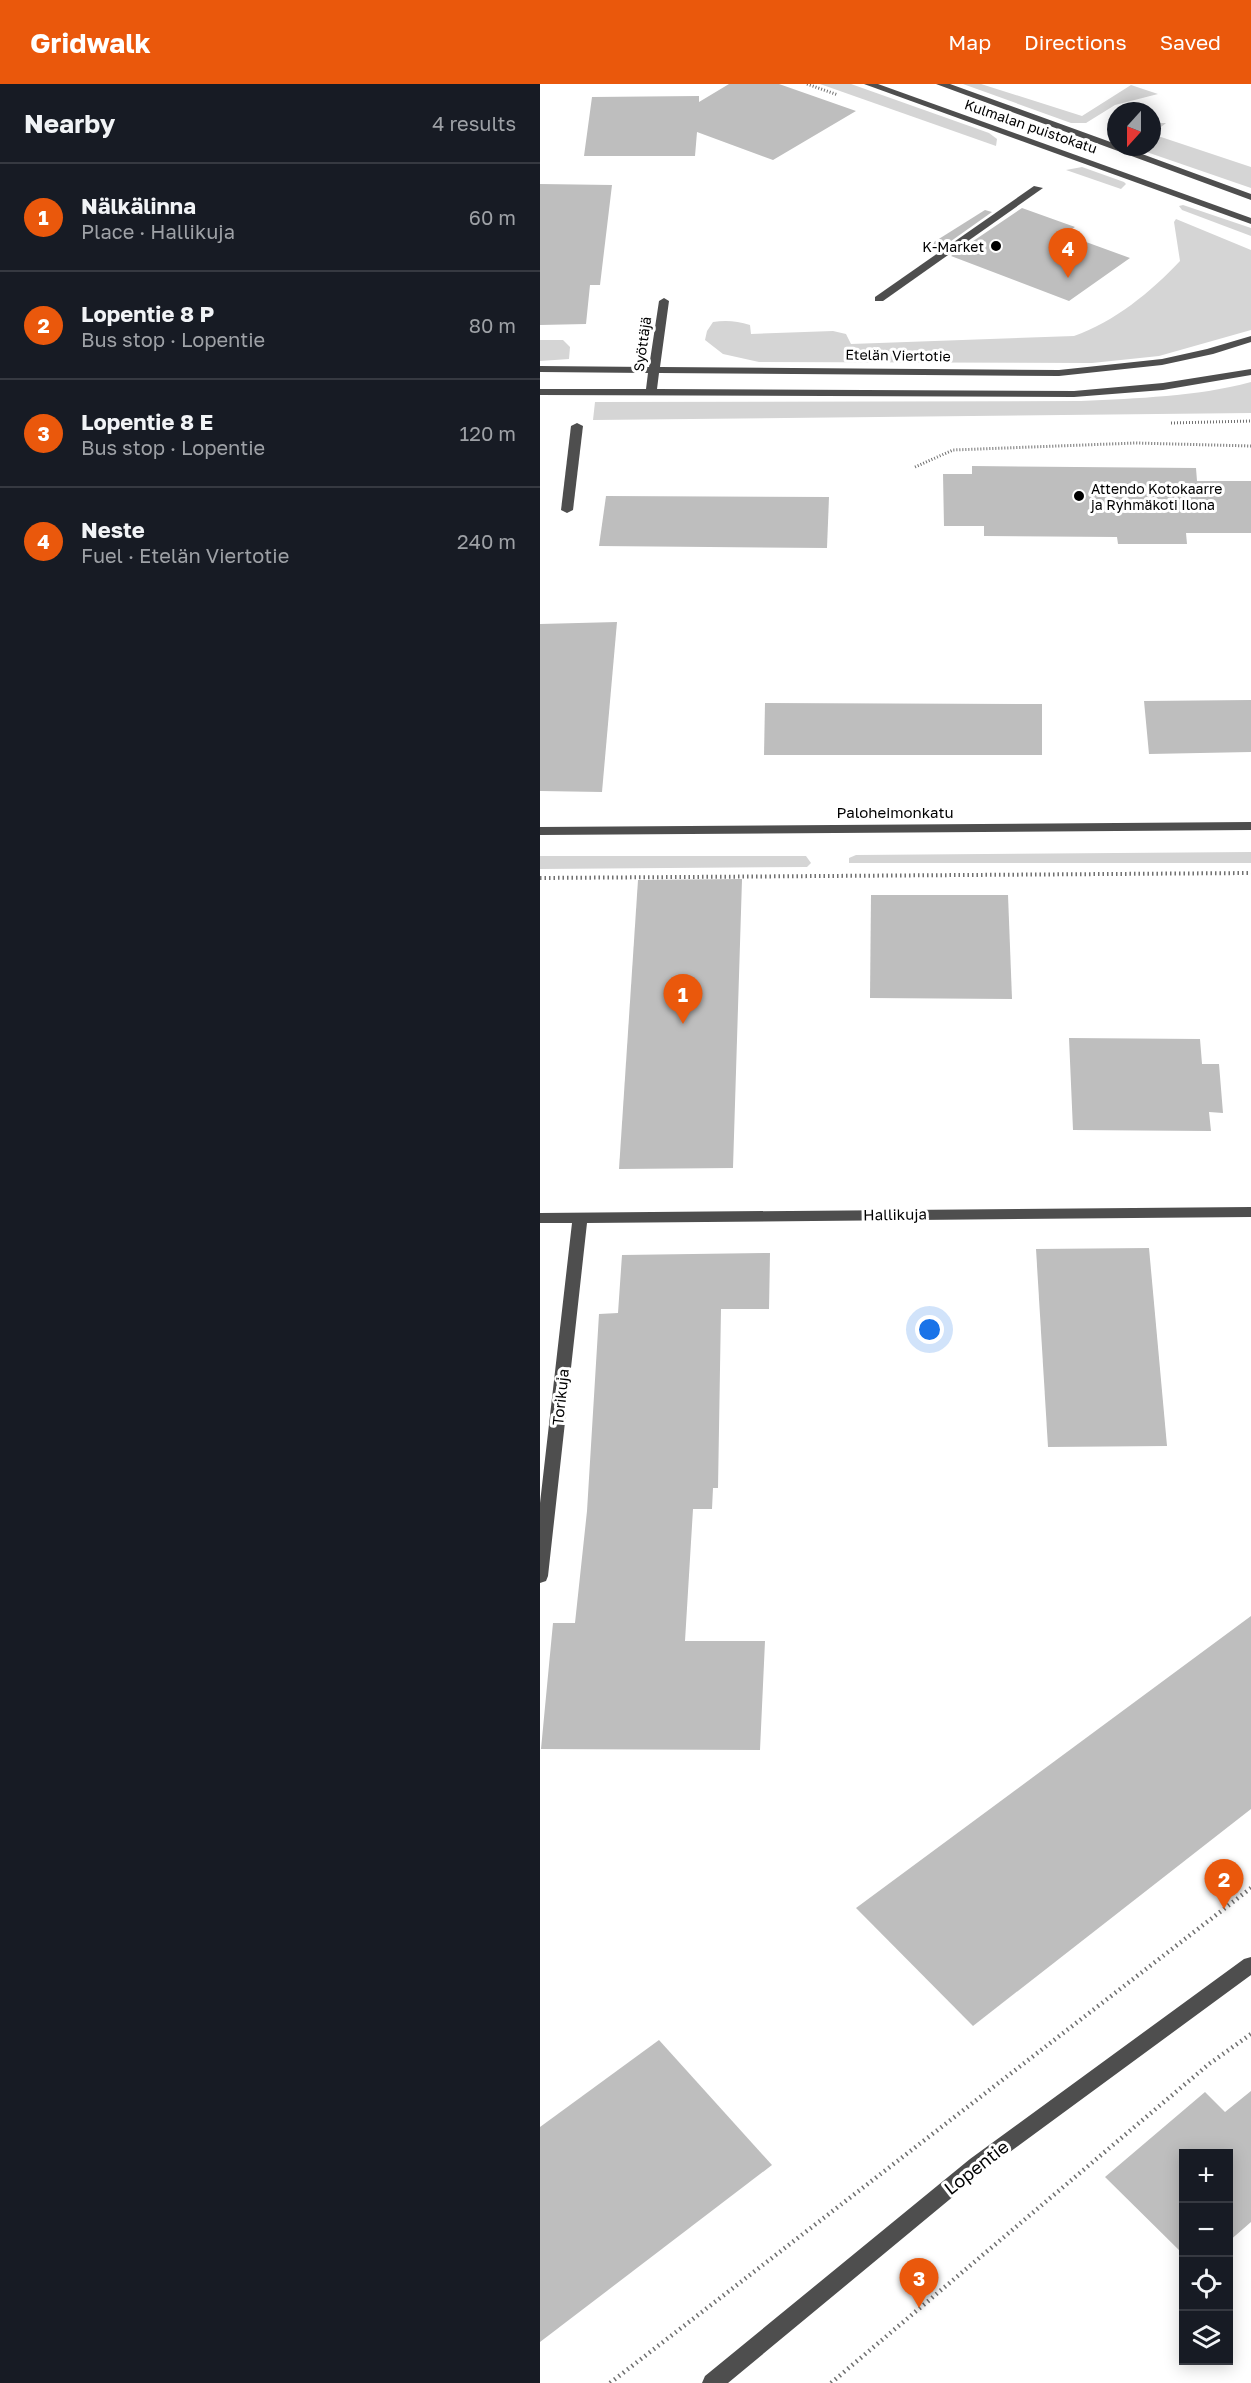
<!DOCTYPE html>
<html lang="en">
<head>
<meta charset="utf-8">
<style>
	:root { --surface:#171b24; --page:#242831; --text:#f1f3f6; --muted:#9ea1a6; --line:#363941; --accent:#ea580c }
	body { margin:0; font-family:"Golos Text",sans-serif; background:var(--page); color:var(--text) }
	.controls { position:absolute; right:18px; bottom:18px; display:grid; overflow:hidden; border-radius:0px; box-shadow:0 3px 15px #0003 }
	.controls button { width:54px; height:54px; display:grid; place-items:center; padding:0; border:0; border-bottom:2px solid var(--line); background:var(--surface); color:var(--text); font:30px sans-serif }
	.compass { position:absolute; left:567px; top:18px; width:54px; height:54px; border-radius:50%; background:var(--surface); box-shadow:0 3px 15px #0003; rotate:201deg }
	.you { position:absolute; left:390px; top:1246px; width:21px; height:21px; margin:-15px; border:4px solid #fff; border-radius:50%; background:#1a73e8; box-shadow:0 0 0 9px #1a73e833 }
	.badge { display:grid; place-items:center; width:39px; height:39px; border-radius:50%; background:var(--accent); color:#fff; font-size:20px; font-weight:700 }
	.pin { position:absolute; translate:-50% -50px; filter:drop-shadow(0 2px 3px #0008) }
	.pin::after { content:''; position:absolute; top:32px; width:21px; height:18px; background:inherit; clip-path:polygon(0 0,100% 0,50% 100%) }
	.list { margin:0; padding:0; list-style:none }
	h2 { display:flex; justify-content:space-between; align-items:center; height:78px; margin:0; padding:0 24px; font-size:26px }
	h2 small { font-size:20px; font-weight:400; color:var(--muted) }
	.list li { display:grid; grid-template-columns:39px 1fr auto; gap:18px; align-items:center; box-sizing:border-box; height:108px; padding:0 24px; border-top:2px solid var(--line) }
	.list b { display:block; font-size:22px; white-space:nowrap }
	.list p { margin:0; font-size:20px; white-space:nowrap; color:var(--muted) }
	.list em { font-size:20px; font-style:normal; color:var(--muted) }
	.icon { flex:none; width:33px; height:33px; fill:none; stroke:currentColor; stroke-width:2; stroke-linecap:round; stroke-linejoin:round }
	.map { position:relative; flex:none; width:711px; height:2299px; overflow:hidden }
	header { display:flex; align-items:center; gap:36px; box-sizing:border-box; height:84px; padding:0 30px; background:var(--accent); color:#fff }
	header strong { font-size:28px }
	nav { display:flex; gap:33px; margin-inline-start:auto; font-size:21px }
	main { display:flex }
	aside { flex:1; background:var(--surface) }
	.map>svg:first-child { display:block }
	.green { fill:#d5d5d5 }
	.building { fill:#bebebe }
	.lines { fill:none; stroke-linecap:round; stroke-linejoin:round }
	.path-far2 { stroke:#707070; stroke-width:3; stroke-dasharray:1 2; stroke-linecap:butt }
	.path-far1 { stroke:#707070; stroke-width:4; stroke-dasharray:1.5 3; stroke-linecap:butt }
	.path { stroke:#707070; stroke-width:4.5; stroke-dasharray:1.5 4; stroke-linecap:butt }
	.minor { fill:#4e4e4e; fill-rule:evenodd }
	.poi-dot { fill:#000; stroke:#fff; stroke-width:2 }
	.labels { text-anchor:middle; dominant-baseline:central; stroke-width:6; stroke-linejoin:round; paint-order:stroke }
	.far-street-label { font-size:14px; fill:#000; stroke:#fff }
	.far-poi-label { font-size:14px; fill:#000; stroke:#fff; text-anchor:end }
	.street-label { font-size:15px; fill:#000; stroke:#fff }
	.near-street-label { font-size:18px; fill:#000; stroke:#fff }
</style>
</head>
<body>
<header>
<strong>Gridwalk</strong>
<nav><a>Map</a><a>Directions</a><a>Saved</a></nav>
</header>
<main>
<aside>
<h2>Nearby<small>4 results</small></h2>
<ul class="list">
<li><span class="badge">1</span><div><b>Nälkälinna</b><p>Place · Hallikuja</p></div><em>60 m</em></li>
<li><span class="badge">2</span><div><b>Lopentie 8 P</b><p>Bus stop · Lopentie</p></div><em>80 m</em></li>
<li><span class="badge">3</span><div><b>Lopentie 8 E</b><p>Bus stop · Lopentie</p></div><em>120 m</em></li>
<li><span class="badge">4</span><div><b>Neste</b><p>Fuel · Etelän Viertotie</p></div><em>240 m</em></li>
</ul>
</aside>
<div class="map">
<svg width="711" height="2299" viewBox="0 0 711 2299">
	<rect width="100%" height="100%" fill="#fff"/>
	<g class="green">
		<path d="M280 0H311L449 49 457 55 456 62Z"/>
		<path d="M423 0H441L542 32 591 1 618 10 575 21 546 39H531Z"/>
		<path d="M612 39H626L612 50 711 83V104L592 63H612Z"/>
		<path d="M542 83 584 98 586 100 581 105 526 86Z"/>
		<path d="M643 121 711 144V152L642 126 639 122Z"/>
		<path d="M636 135 711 166V246L619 272 552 279 219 278 183 270 165 256 167 247 173 238C186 236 197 237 210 241L211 250 293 247 306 250 311 260 534 252C574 238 611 208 640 177L634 138Z"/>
		<path d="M0 256H23L30 263 29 275 0 277Z"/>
		<path d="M711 298V329L53 336 55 318 541 317C598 314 655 313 711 298Z"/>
		<path d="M711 768V779H309V774L316 771Z"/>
		<path d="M0 772H266L271 779 267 783 0 785Z"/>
	</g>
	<g class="building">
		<path d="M189 0H239L316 27 233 76 157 48 155 72H44L52 13 159 12V18Z"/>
		<path d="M0 100 72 101 60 201H50L46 240 0 241Z"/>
		<path d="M482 124 535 143 524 150 590 174 529 217 411 172Z"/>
		<path d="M445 126 452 128 397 167 386 163Z"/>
		<path d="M432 382 656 384 657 397H711V449H646L647 460H578L577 453 444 452V442H404L403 390H432Z"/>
		<path d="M66 412 289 413 287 464 59 462Z"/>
		<path d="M77 538 62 708 0 707V540Z"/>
		<path d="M711 616V668L609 670 604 617Z"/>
		<path d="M225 619 502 620V671H224Z"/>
		<path d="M202 795 193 1084 79 1085 98 796Z"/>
		<path d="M331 811H468L472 915 330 914Z"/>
		<path d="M529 954 660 955 662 980H679L683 1029 669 1028 671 1047 533 1046Z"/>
		<path d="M609 1164 627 1362 508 1363 496 1165Z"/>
		<path d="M230 1169 229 1225H181L178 1404H173L172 1425H153L145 1557H225L220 1666 1 1665 13 1539H35L47 1427 59 1230 78 1229 82 1171Z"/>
		<path d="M711 1532V1725L433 1942 316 1824Z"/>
		<path d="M119 1956 232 2081 0 2258V2043Z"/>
		<path d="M711 2007V2138L688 2158V2070H644V2171L565 2093 665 2008 685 2028Z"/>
	</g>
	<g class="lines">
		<g class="path-far2">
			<path d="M267 0 298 11"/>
			<path d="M631 339 711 337"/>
			<path d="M375 383 413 366 596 359 711 362"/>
		</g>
		<path class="path-far1" d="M0 794 711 789"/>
		<g class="path">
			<path d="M70 2299 711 1804"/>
			<path d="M291 2299 669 1980 711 1950"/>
		</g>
		<g class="minor">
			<path d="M324 0H338L711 134V140Z"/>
			<path d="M396 0H410L576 60V63H583L711 110V116Z"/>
			<path d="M494 102 503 104 343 217H335V213Z"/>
			<path d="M124 214 129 217 120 283 519 286 622 275 667 265 711 252V258L673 270 622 281 519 292 119 289 117 305 534 307 623 299 711 285V291L623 306 534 313 0 311V305H106L108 289 0 288V282L109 283 119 217Z"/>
			<path d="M37 339 43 342 33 426 27 429 21 426 31 342Z"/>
			<path d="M711 738V746L0 751V743Z"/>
			<path d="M711 1123V1133L47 1139 8 1492 6 1497 0 1499V1419L32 1139H0V1129Z"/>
			<path d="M711 1873V1891L444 2087 188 2299H162L165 2292 430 2075 704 1875Z"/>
		</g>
	</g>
	<g class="poi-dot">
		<circle cx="456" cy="162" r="6"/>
		<circle cx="539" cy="412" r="6"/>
	</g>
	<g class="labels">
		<g class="far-street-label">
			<text transform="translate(491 42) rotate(19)">Kulmalan puistokatu</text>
			<text transform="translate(102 260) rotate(-82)">Syöttäjä</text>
			<text transform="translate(358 271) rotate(1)">Etelän Viertotie</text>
		</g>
		<g class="far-poi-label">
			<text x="444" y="162">K-Market</text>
			<text x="551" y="404" text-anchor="start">Attendo Kotokaarre<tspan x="551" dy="16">ja Ryhmäkoti Ilona</tspan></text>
		</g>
		<g class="street-label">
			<text x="355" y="728">Paloheimonkatu</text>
			<text transform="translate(355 1130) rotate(-1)">Hallikuja</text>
			<text transform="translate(20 1313) rotate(-84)">Torikuja</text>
		</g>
		<g class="near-street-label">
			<text transform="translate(436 2083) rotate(-38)">Lopentie</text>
		</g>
	</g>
</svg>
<div class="controls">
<button>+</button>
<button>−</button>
<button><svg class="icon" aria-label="locate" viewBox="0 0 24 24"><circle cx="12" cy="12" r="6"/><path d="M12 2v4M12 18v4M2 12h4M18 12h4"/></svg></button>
<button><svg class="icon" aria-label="layers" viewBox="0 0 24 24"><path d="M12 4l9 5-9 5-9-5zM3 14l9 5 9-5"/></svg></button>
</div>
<svg class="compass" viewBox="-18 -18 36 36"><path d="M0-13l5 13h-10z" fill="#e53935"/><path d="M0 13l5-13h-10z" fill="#9ea1a6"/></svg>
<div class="you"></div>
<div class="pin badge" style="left:143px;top:940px">1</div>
<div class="pin badge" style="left:684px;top:1825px">2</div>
<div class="pin badge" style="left:379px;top:2224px">3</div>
<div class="pin badge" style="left:528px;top:194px">4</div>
</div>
</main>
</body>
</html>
